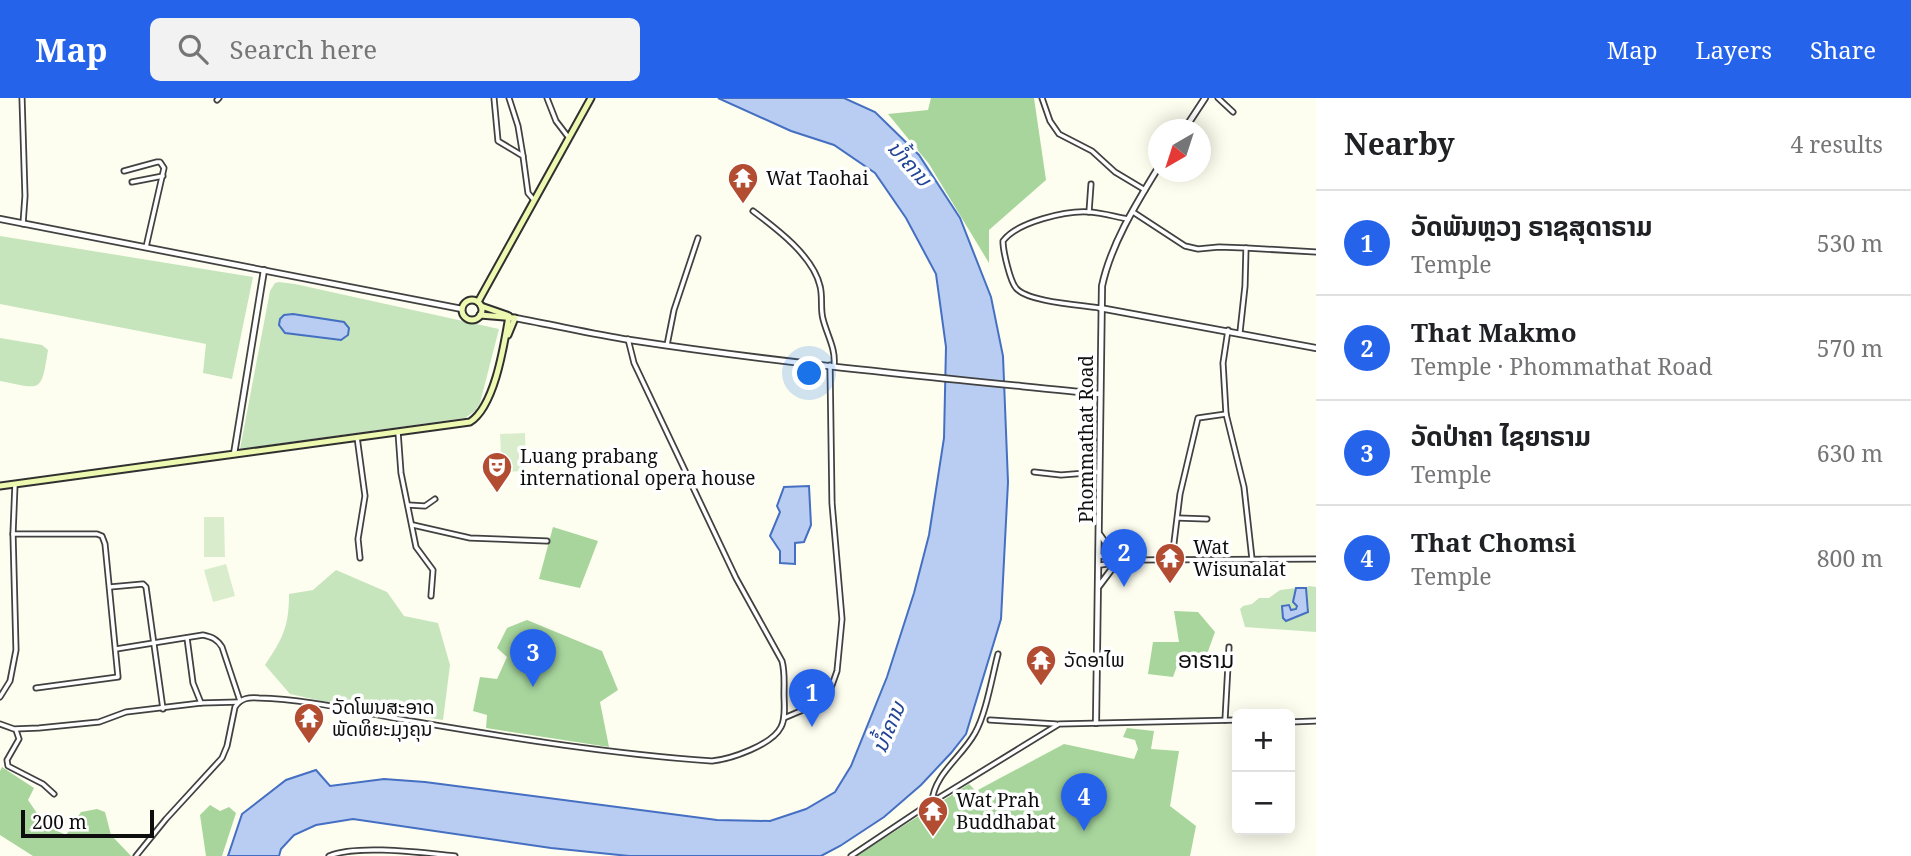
<!DOCTYPE html>
<html lang="en">
<head>
<meta charset="utf-8">
<style>
	:root { --surface:#fff; --page:#f2f2f2; --text:#202124; --muted:#757577; --line:#e0e0e0; --accent:#2563eb }
	body { margin:0; font-family:"Noto Serif","Noto Sans Lao",serif; background:var(--page); color:var(--text) }
	.controls { position:absolute; right:21px; bottom:21px; display:grid; overflow:hidden; border-radius:10px; box-shadow:0 4px 18px #0003 }
	.controls button { width:63px; height:63px; display:grid; place-items:center; padding:0; border:0; border-bottom:2px solid var(--line); background:var(--surface); color:var(--text); font:35px sans-serif }
	.compass { position:absolute; left:1148px; top:21px; width:63px; height:63px; border-radius:50%; background:var(--surface); box-shadow:0 4px 18px #0003; rotate:219deg }
	.scale { position:absolute; left:21px; bottom:18px; width:133px; box-sizing:border-box; padding-left:7px; border:4px solid #0e0e0e; border-top:0; font-size:19px; line-height:24px; white-space:nowrap; color:#0e0e0e; -webkit-text-stroke:5px #fff; paint-order:stroke }
	.you { position:absolute; left:810px; top:276px; width:24px; height:24px; margin:-18px; border:5px solid #fff; border-radius:50%; background:#1a73e8; box-shadow:0 0 0 10px #1a73e833 }
	.badge { display:grid; place-items:center; width:46px; height:46px; border-radius:50%; background:var(--accent); color:#fff; font-size:23px; font-weight:700 }
	.pin { position:absolute; translate:-50% -58px; filter:drop-shadow(0 2px 4px #0008) }
	.pin::after { content:''; position:absolute; top:37px; width:24px; height:21px; background:inherit; clip-path:polygon(0 0,100% 0,50% 100%) }
	.list { margin:0; padding:0; list-style:none }
	h2 { display:flex; justify-content:space-between; align-items:center; height:91px; margin:0; padding:0 28px; font-size:30px }
	h2 small { font-size:23px; font-weight:400; color:var(--muted) }
	.list li { display:grid; grid-template-columns:46px 1fr auto; gap:21px; align-items:center; box-sizing:border-box; height:105px; padding:0 28px; border-top:2px solid var(--line) }
	.list b { display:block; font-size:26px; white-space:nowrap }
	.list p { margin:0; font-size:23px; white-space:nowrap; color:var(--muted) }
	.list em { font-size:23px; font-style:normal; color:var(--muted) }
	.icon { flex:none; width:38px; height:38px; fill:none; stroke:currentColor; stroke-width:2; stroke-linecap:round; stroke-linejoin:round }
	.map { position:relative; flex:none; width:1316px; height:758px; overflow:hidden }
	header { display:flex; align-items:center; gap:42px; box-sizing:border-box; height:98px; padding:0 35px; background:var(--accent); color:#fff }
	header strong { font-size:33px }
	nav { display:flex; gap:38px; margin-inline-start:auto; font-size:24px }
	.search { width:490px; height:63px; background:var(--page); display:flex; align-items:center; gap:18px; box-sizing:border-box; padding:0 24px; border-radius:10px; color:var(--muted); font-size:26px }
	main { display:flex }
	aside { flex:1; background:var(--surface) }
	.map>svg:first-child { display:block }
	.green { fill:#c6e5bc }
	.forest { fill:#a7d59c }
	.pitch { fill:#d9edcd }
	.water { fill:#b8cdf1; stroke:#456fc2; stroke-width:2 }
	.lines { fill:none; stroke-linecap:round; stroke-linejoin:round }
	.minor-casing { stroke:#414141; stroke-width:7 }
	.tertiary-casing { stroke:#414141; stroke-width:8 }
	.secondary-casing { stroke:#303030; stroke-width:9 }
	.minor { stroke:#fff; stroke-width:3.5 }
	.tertiary { stroke:#fff; stroke-width:4.5 }
	.secondary { stroke:#edf8b0; stroke-width:5 }
	.labels { text-anchor:middle; dominant-baseline:central; stroke-width:7; stroke-linejoin:round; paint-order:stroke }
	.poi-label { font-size:19px; fill:#0e0e0e; stroke:#fff; text-anchor:start }
	.street-label { font-size:19px; fill:#0e0e0e; stroke:#fff }
	.water-label { font-size:21px; font-style:italic; fill:#214495; stroke:#fff }
	.quarter-label { font-size:23px; fill:#0e0e0e; stroke:#fff }
</style>
</head>
<body>
<header>
<strong>Map</strong>
<div class="search"><svg class="icon" aria-label="search" viewBox="0 0 24 24"><circle cx="10" cy="10" r="6"/><path d="M15 15l6 6"/></svg>Search here</div>
<nav><a>Map</a><a>Layers</a><a>Share</a></nav>
</header>
<main>
<div class="map">
<svg width="1316" height="758" viewBox="0 0 1316 758">
	<rect width="100%" height="100%" fill="#fdfeef"/>
	<g class="green">
		<path d="M0 138 253 179 232 281 203 275 206 246 0 206Z"/>
		<path d="M279 184 295 186 499 231 480 305 475 313 465 320 240 351 270 193 275 185Z"/>
		<path d="M0 240 42 247 48 252C41 296 42 291 0 283Z"/>
		<path d="M336 472 387 494 404 518 438 525 450 567 443 622 331 605 290 596 265 567C283 540 289 529 289 496L313 492Z"/>
		<path d="M1309 488 1316 489V534L1245 529 1240 511 1243 508 1252 506 1259 500H1269L1280 492 1296 490 1293 503 1297 508 1296 511 1293 512 1288 510 1283 520 1309 511 1306 490Z"/>
	</g>
	<g class="forest">
		<path d="M931 0H1034L1046 82 989 132V165L929 66 888 16 928 12Z"/>
		<path d="M553 429 598 443 580 490 539 481Z"/>
		<path d="M1174 513 1198 514 1215 534 1203 567 1177 568 1173 579 1148 576 1153 544H1179Z"/>
		<path d="M527 522 602 553 618 592 600 604 609 649 486 630 487 617 473 613 480 579 497 581 507 559 497 550 507 530Z"/>
		<path d="M1127 630 1154 633 1151 651 1179 653 1170 708 1196 728 1190 758H856L969 686 976 693 1064 646 1134 661 1138 651 1135 642 1123 639Z"/>
		<path d="M2 669 34 690 28 702 45 727 66 737 81 714 97 711 105 714 111 737 131 758H33L0 737V673Z"/>
		<path d="M210 707 220 713 229 709 236 715 222 758H206L200 717Z"/>
	</g>
	<g class="pitch">
		<path d="M525 335 526 373 502 374 500 336Z"/>
		<path d="M204 419H224L225 459H204Z"/>
		<path d="M226 466 235 498 213 504 204 472Z"/>
	</g>
	<g class="water">
		<path d="M718 0H844L875 14 919 57 960 120 991 199 1003 258 1008 384 1001 521 966 636 951 655 921 687 884 719 840 748 821 758H629L551 750 353 721 316 727 294 737 281 751 279 758H228L242 716 286 682 316 672 330 688 384 681 425 684 717 722 770 723 806 711 835 694 851 668 887 579 914 495 929 437 944 340 946 249 936 176 906 120 875 75 834 47 791 33Z"/>
		<path d="M293 216 344 224 349 230 348 237 341 242 285 235 279 227 280 221 284 217Z"/>
		<path d="M809 388 811 427 804 444 795 445V466L780 465V453L770 438 780 414 777 408 784 389Z"/>
		<path d="M1296 490H1306L1308 514 1286 523 1283 520 1282 508 1289 507 1291 512 1296 511 1297 508 1293 504Z"/>
	</g>
	<g class="lines">
		<g class="minor-casing">
			<g id="minor">
				<path d="M22 0 25 98 23 126"/>
				<path d="M494 0 498 43 523 58 528 95 534 102"/>
				<path d="M509 0 518 28 523 58"/>
				<path d="M547 0 556 23 569 40"/>
				<path d="M1042 0 1050 23 1059 36 1092 53 1115 74 1145 92"/>
				<path d="M1218 0 1233 14"/>
				<path d="M217 2 219 0"/>
				<path d="M124 73 157 64H160L164 70 146 149"/>
				<path d="M132 84 163 78"/>
				<path d="M753 113C777 131 813 158 820 188 823 199 820 210 823 221 827 237 836 251 834 267"/>
				<path d="M1089 114 1091 86"/>
				<path d="M1133 114 1185 148 1198 151 1219 149 1246 150 1245 188 1240 234"/>
				<path d="M1246 150 1316 154"/>
				<path d="M1100 210C1082 207 1027 204 1016 190 1010 183 1003 153 1003 143 1017 124 1067 112 1090 114 1103 115 1116 119 1128 121"/>
				<path d="M1228 232 1223 265 1226 316 1244 389 1252 461"/>
				<path d="M667 247 674 212 698 140"/>
				<path d="M398 334 401 375 416 449 433 472 431 498"/>
				<path d="M357 339 365 398 358 441 360 460"/>
				<path d="M1034 374 1061 377 1099 374"/>
				<path d="M408 407 425 408 435 401"/>
				<path d="M1178 420 1207 421"/>
				<path d="M413 427 470 440 547 443"/>
				<path d="M13 436H97L102 438 105 446 118 579 36 590"/>
				<path d="M1100 458 1131 462 1316 461"/>
				<path d="M1172 461 1180 396 1198 320 1226 316"/>
				<path d="M1100 467 1123 464"/>
				<path d="M110 489 143 486 146 489 163 611"/>
				<path d="M187 540 193 585 201 605"/>
				<path d="M116 551 203 537C212 539 217 541 222 549L240 603"/>
				<path d="M0 599 10 583 16 552 13 436 15 386"/>
				<path d="M784 620 817 606 831 590 837 573 842 521 832 405 830 267"/>
				<path d="M990 622 1056 626"/>
				<path d="M1225 622 1229 549"/>
				<path d="M1290 624 1316 623"/>
				<path d="M0 626 14 631 39 630 99 624 126 614 201 605 239 604"/>
				<path d="M16 632 19 641 7 662 8 668 43 686 54 696"/>
				<path d="M932 704C934 676 962 659 975 635 986 616 992 579 998 556"/>
				<path d="M136 758 166 721 222 660 227 648 235 609C241 600 249 599 259 600 310 601 361 615 411 623 511 640 611 656 712 663 731 661 772 647 781 629 786 620 784 606 784 596 784 584 785 574 782 563L736 480 634 265 628 241"/>
				<path d="M329 758C357 746 424 755 455 758"/>
				<path d="M851 758 932 704 1059 626 1237 622"/>
			</g>
		</g>
		<g class="tertiary-casing">
			<g id="tertiary">
				<path d="M1184 32 1205 0"/>
				<path d="M0 121 462 211"/>
				<path d="M1100 210 1316 250"/>
				<path d="M515 220C554 227 592 236 630 242 786 266 943 280 1100 296"/>
				<path d="M234 356 264 172"/>
				<path d="M1100 437 1112 454 1127 461"/>
				<path d="M1099 488 1111 472 1127 463"/>
				<path d="M1096 625 1102 188C1111 146 1136 106 1158 70"/>
			</g>
		</g>
		<g class="secondary-casing">
			<g id="secondary">
				<circle cx="472" cy="212" r="10"/>
				<path d="M478 204 591 0"/>
				<path d="M481 208 507 217"/>
				<path d="M480 217 515 220 508 237"/>
				<path d="M0 388 470 324C495 308 504 247 509 218"/>
			</g>
		</g>
		<use href="#minor" class="minor"/>
		<use href="#tertiary" class="tertiary"/>
		<use href="#secondary" class="secondary"/>
	</g>
	<defs>
		<g id="temple-pin" transform="scale(1.575)"><path d="M0 17L-7.5 6A9.5 9.5 0 1 1 7.5 6Z" fill="#b24d31" stroke="#fff"/><path d="M0-6L5-2H3V0L6.5 2.5H4V6H1.5V3h-3V6H-4V2.5H-6.5L-3 0V-2H-5Z" fill="#fff"/></g>
		<g id="theatre-pin" transform="scale(1.575)"><path d="M0 17L-7.5 6A9.5 9.5 0 1 1 7.5 6Z" fill="#b24d31" stroke="#fff"/><path d="M-5-5.5Q0-4 5-5.5V0Q5 5 0 6Q-5 5-5 0ZM-3.3-2.5H-1v1.5H-3.3ZM1-2.5H3.3v1.5H1ZM-2.8 1Q0 5.5 2.8 1Z" fill="#fff"/></g>
	</defs>
	<g fill-rule="evenodd">
		<use href="#temple-pin" x="743" y="80"/>
		<use href="#theatre-pin" x="497" y="369"/>
		<use href="#temple-pin" x="1170" y="460"/>
		<use href="#temple-pin" x="1041" y="562"/>
		<use href="#temple-pin" x="309" y="620"/>
		<use href="#temple-pin" x="933" y="713"/>
	</g>
	<g class="labels">
		<g class="poi-label">
			<text x="766" y="80">Wat Taohai</text>
			<text x="520" y="358">Luang prabang<tspan x="520" dy="22">international opera house</tspan></text>
			<text x="1193" y="449">Wat<tspan x="1193" dy="22">Wisunalat</tspan></text>
			<text x="1064" y="562">ວັດອາໄພ</text>
			<text x="332" y="609">ວັດໂພນສະອາດ<tspan x="332" dy="22">ພັດທິຍະມຸງຄຸນ</tspan></text>
			<text x="956" y="702">Wat Prah<tspan x="956" dy="22">Buddhabat</tspan></text>
		</g>
		<g class="street-label">
			<text transform="translate(1086 341) rotate(-90)">Phommathat Road</text>
		</g>
		<g class="water-label">
			<text transform="translate(910 65) rotate(48)">ນ້ຳຄານ</text>
			<text transform="translate(888 629) rotate(-67)">ນ້ຳຄານ</text>
		</g>
		<g class="quarter-label">
			<text x="1206" y="561">ອາຮາມ</text>
		</g>
	</g>
</svg>
<div class="controls">
<button>+</button>
<button>−</button>
</div>
<svg class="compass" viewBox="-18 -18 36 36"><path d="M0-13l5 13h-10z" fill="#e53935"/><path d="M0 13l5-13h-10z" fill="#757577"/></svg>
<div class="scale">200 m</div>
<div class="you"></div>
<div class="pin badge" style="left:812px;top:629px">1</div>
<div class="pin badge" style="left:1124px;top:489px">2</div>
<div class="pin badge" style="left:533px;top:589px">3</div>
<div class="pin badge" style="left:1084px;top:733px">4</div>
</div>
<aside>
<h2>Nearby<small>4 results</small></h2>
<ul class="list">
<li><span class="badge">1</span><div><b>ວັດພັນຫຼວງ ຣາຊສຸດາຣາມ</b><p>Temple</p></div><em>530 m</em></li>
<li><span class="badge">2</span><div><b>That Makmo</b><p>Temple · Phommathat Road</p></div><em>570 m</em></li>
<li><span class="badge">3</span><div><b>ວັດປ່າຄາ ໄຊຍາຣາມ</b><p>Temple</p></div><em>630 m</em></li>
<li><span class="badge">4</span><div><b>That Chomsi</b><p>Temple</p></div><em>800 m</em></li>
</ul>
</aside>
</main>
</body>
</html>
